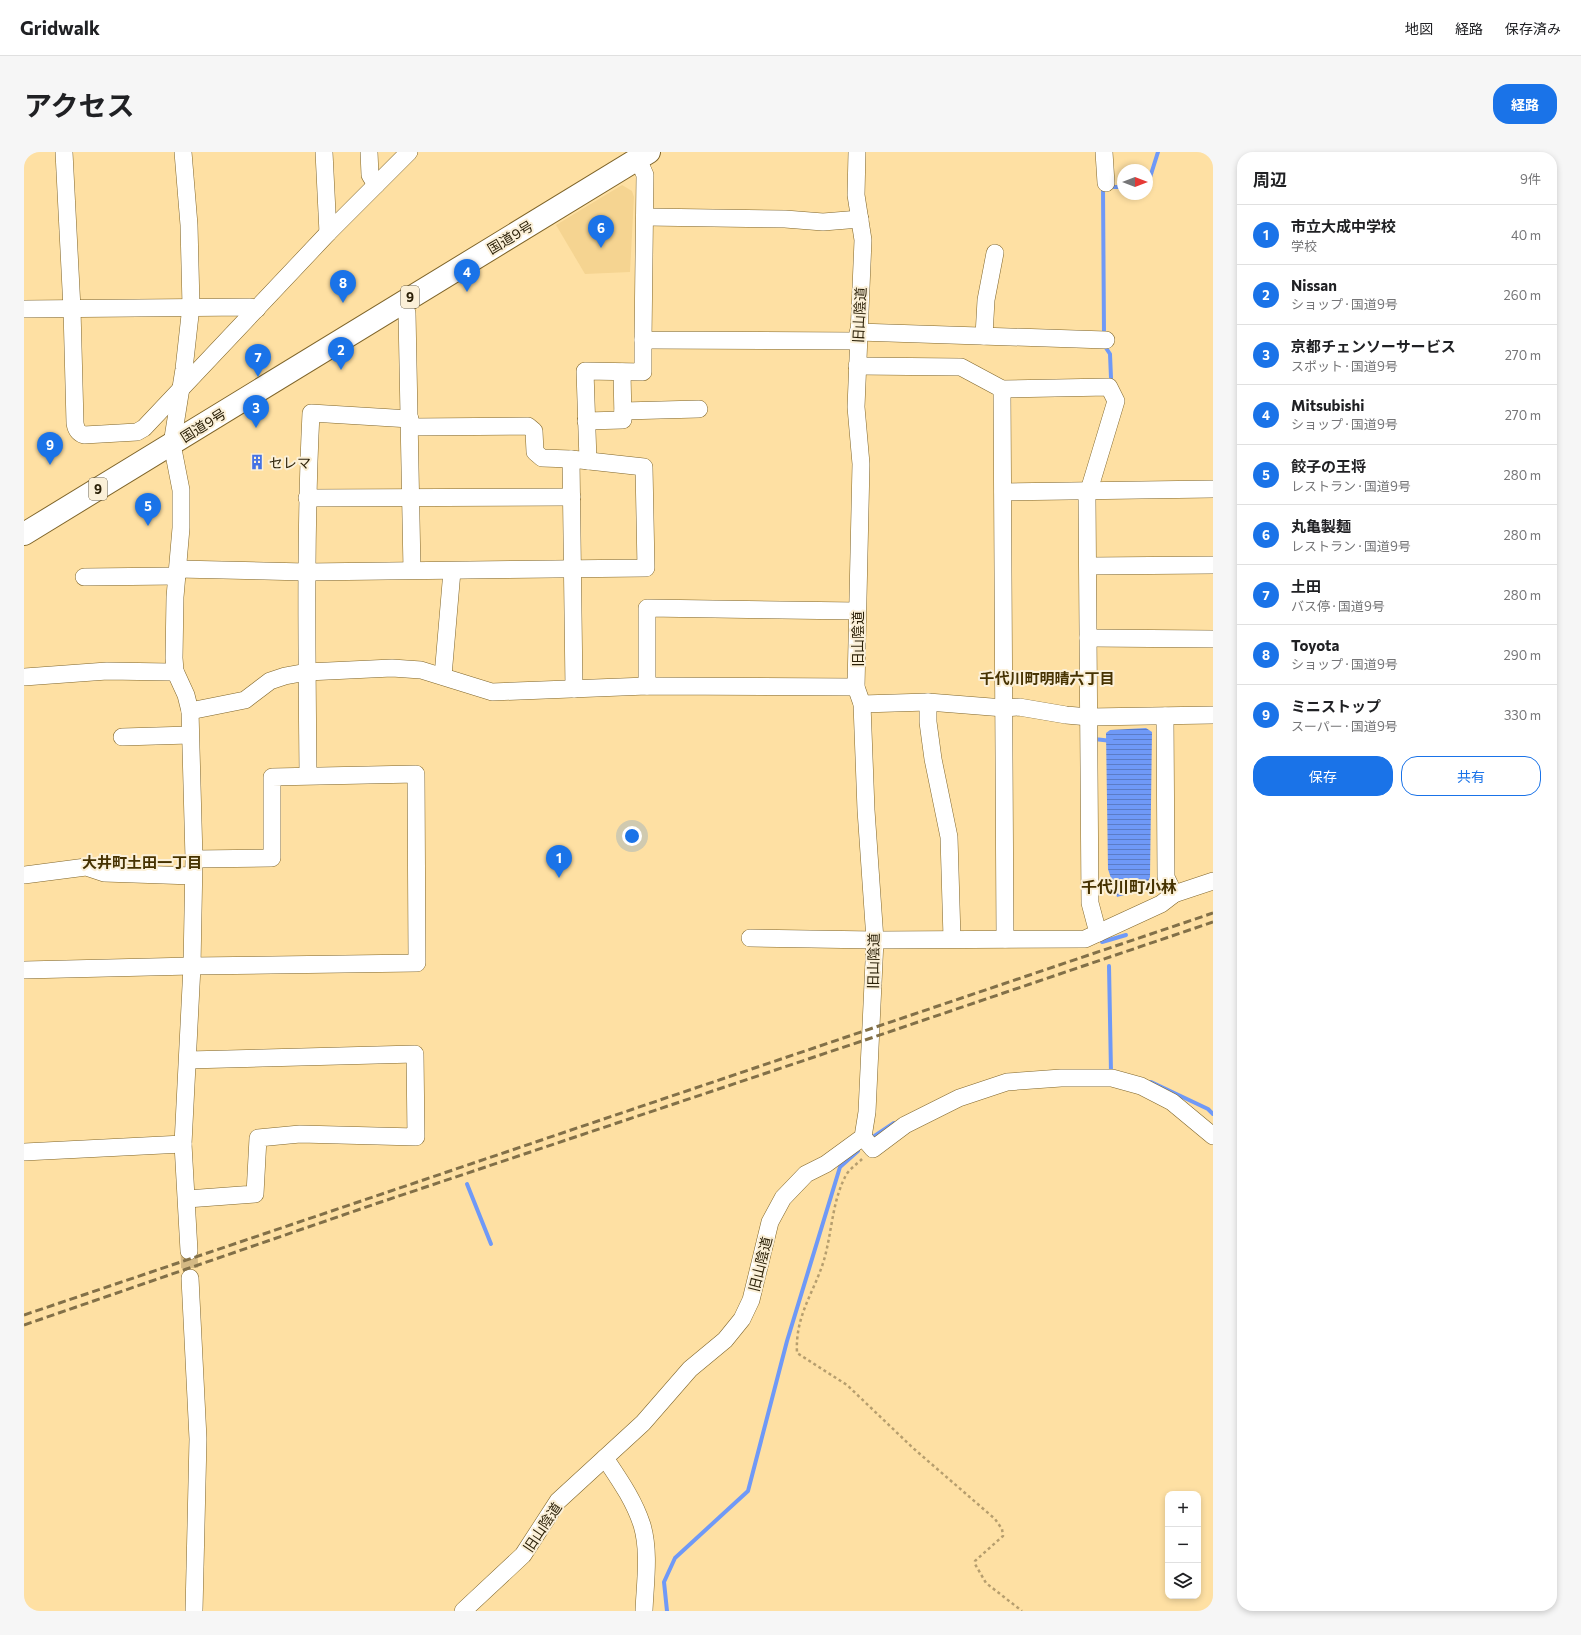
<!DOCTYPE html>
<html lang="ja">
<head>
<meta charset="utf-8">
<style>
	:root { --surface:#fff; --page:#f6f6f6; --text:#202124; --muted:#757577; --line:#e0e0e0; --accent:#1a73e8 }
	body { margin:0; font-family:Commissioner,"Noto Sans JP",sans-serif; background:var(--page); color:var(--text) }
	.controls { position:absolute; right:12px; bottom:12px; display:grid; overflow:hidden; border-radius:8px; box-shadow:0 2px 6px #0003 }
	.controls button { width:36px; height:36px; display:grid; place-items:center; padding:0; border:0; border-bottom:1px solid var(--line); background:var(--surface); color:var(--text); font:20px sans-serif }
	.compass { position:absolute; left:1093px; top:12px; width:36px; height:36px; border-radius:50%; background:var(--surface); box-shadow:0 2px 6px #0003; rotate:90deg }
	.you { position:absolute; left:608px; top:684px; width:14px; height:14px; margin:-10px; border:3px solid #fff; border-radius:50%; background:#1a73e8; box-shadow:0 0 0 6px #1a73e833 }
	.badge { display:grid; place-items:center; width:26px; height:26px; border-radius:50%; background:var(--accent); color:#fff; font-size:13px; font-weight:700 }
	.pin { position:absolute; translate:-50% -33px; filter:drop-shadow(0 1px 2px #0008) }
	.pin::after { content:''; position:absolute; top:21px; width:14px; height:12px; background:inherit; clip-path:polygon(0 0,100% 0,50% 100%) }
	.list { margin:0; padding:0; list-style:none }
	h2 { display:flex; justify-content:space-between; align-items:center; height:52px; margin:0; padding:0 16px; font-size:17px }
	h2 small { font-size:13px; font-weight:400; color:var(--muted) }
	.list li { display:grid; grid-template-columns:26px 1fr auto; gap:12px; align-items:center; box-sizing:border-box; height:60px; padding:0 16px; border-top:1px solid var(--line) }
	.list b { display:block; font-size:15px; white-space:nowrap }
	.list p { margin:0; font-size:13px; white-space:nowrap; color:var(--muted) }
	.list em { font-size:13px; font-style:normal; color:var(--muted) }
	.actions { display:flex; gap:8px; padding:12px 16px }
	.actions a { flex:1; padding:9px 0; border:1px solid var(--accent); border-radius:16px; text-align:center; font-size:14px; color:var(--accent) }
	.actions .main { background:var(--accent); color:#fff }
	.icon { flex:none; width:22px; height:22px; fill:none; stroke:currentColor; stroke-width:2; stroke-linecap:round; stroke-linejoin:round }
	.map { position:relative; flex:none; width:1189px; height:1459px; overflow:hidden; border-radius:16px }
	header { display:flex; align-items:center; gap:24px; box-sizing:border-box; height:56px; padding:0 20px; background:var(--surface); border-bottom:1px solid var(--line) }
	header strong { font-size:19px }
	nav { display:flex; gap:22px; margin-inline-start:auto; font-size:14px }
	.intro { display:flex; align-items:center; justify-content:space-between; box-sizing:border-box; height:96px; padding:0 24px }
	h1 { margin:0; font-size:28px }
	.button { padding:10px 18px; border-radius:16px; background:var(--accent); color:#fff; font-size:14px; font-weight:700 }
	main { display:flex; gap:24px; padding:0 24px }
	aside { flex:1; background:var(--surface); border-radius:16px; box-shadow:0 2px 6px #0003 }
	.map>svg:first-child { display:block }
	.built { fill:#f5d491 }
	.water { fill:url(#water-rules) }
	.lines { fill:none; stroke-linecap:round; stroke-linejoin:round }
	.stream { stroke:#6f99f7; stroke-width:4 }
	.minor-tunnel { stroke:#d4b984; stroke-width:17; stroke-dasharray:17 8; stroke-linecap:butt }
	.minor-casing { stroke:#7f652a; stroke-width:18 }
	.highway-casing { stroke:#7f652a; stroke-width:24 }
	.path { stroke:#b69e6e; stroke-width:2.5; stroke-dasharray:3 3; stroke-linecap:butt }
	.minor { stroke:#fff; stroke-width:17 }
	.highway { stroke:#fff; stroke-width:22 }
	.rail { stroke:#827048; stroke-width:3; stroke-dasharray:8 4; stroke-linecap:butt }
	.labels { text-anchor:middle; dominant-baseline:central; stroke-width:4; stroke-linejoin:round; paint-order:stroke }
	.shield { fill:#fbf0d8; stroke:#695e45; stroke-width:1 }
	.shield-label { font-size:13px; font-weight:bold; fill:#2a1f06 }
	.street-label { font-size:14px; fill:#2a1f06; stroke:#fbf0d8 }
	.poi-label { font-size:14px; fill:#2a1f06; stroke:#fbf0d8; text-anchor:start }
	.neighbourhood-label { font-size:15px; font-weight:bold; fill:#463201; stroke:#fbf0d8 }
	.quarter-label { font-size:16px; font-weight:bold; fill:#463201; stroke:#fbf0d8 }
</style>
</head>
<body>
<header>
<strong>Gridwalk</strong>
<nav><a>地図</a><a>経路</a><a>保存済み</a></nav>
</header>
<div class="intro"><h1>アクセス</h1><a class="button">経路</a></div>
<main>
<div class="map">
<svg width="1189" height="1459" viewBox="0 0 1189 1459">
	<defs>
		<pattern id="water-rules" width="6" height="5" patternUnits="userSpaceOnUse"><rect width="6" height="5" fill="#6f99f7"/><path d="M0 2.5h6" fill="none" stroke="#5b7cc6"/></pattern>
	</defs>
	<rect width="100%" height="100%" fill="#fee0a3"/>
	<path class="built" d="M598 33 608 39 610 45 606 120 561 122 532 73Z"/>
	<path class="water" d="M1122 576 1128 580 1126 725C1120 740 1108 741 1093 745L1084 717 1082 581 1086 578Z"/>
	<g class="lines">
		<g class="stream">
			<path d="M1079 35 1080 183"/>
			<path d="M1085 35H1099"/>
			<path d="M1123 35 1134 0"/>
			<path d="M1082 196 1086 202 1087 226"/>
			<path d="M1070 587 1088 589"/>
			<path d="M1078 790 1102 783"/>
			<path d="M1085 814 1087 920"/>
			<path d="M1127 930 1184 957 1189 962"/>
			<path d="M846 987 870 971"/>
			<path d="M443 1032 467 1092"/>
			<path d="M643 1459 640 1430 651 1406 724 1339 763 1189 816 1015 834 999"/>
		</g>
		<path class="minor-tunnel" d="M165 1099 166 1126"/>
		<g class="minor-casing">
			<g id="minor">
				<path d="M40 0 48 157 51 271C52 278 54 281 60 283L113 280 120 276 304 81 385 0"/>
				<path d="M159 0 165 73 167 154 160 217 148 292 157 338V376L151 445 150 506 151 519 162 543 166 559 170 707 168 814 159 992 165 1099"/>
				<path d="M300 0 304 81"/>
				<path d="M345 0 346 23 352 33"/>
				<path d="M1080 0 1082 31"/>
				<path d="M614 7 621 23 619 188 834 189"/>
				<path d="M622 65 761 67 799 70 836 67"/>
				<path d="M379 150 383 161 388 418"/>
				<path d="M0 157 226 155 233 157"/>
				<path d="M834 180 1082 188"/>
				<path d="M960 184 962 148 971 101"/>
				<path d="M833 214 937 215 978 237 1085 235 1092 249 1063 345 1066 751 1074 781"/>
				<path d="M978 237 981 787"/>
				<path d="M599 259 675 257"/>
				<path d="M562 269 599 268 598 220"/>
				<path d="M547 307 550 537"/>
				<path d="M564 309 561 219 619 220V188"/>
				<path d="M979 340 1189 337"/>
				<path d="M283 346 548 345"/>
				<path d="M1064 414 1189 413"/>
				<path d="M154 417 282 420 622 416 620 315 547 307 518 306 511 300 510 279 504 274 386 275"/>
				<path d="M60 425 153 424"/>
				<path d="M1064 486 1189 487"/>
				<path d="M419 524 428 419"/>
				<path d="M0 525 83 519 146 520 151 519"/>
				<path d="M623 534V456L833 459"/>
				<path d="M904 550V570L909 607 925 685 928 786"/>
				<path d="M838 552 904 550 980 556 995 555 1042 563 1065 565 1189 563"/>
				<path d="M166 559 221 548 246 529 261 524 283 520 368 516 397 518 468 540 623 534 832 535"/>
				<path d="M1141 564 1142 725 1150 742"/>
				<path d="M98 585 166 583"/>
				<path d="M284 623C283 502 281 382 287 261L386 267"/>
				<path d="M0 723 62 715 80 721 169 724"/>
				<path d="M726 786 851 788 1061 787 1137 752 1150 742 1189 729"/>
				<path d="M0 818 168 814 393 811 392 622 248 625V706L170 707"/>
				<path d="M839 985 849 997 881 973 935 946 983 930 1037 926H1088L1117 934 1148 950 1189 984"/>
				<path d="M0 1000 159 992"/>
				<path d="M163 1047 231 1042 234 986 276 982 392 985 391 902 164 908"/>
				<path d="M166 1126 174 1287 170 1459"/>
				<path d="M581 1306C595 1327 610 1348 618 1373 626 1400 621 1432 620 1459"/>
				<path d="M439 1459 499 1403 534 1349 619 1271 666 1217 701 1188 718 1167 727 1148 746 1070 759 1046 782 1022 802 1012 839 985 843 960 851 788 842 658 838 552 832 535 837 312 832 255 839 88 832 43 833 0"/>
			</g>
		</g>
		<g class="highway-casing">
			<path id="highway" d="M0 382 625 0"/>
		</g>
		<path class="path" d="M838 1007C833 1012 824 1018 821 1025 808 1051 808 1080 800 1108 790 1141 771 1163 773 1201L823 1233 889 1296 971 1367 978 1377 979 1384 951 1409V1412L962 1431 998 1459"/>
		<use href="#minor" class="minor"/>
		<use href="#highway" class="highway"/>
		<g class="rail">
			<path d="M0 1163 1189 761"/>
			<path d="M0 1173 351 1052 847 886 1189 770"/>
		</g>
	</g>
	<defs>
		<g id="building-bare" transform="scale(1.2)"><path d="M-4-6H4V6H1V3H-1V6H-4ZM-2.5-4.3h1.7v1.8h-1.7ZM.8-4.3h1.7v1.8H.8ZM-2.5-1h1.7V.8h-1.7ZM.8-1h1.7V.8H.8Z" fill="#4572e4" stroke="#fbf0d8" stroke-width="2.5" paint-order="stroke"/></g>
	</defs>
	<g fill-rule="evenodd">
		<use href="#building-bare" x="233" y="310"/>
	</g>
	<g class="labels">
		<g class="shield">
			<rect x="377" y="134" width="18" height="22" rx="3"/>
			<rect x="65" y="326" width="18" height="22" rx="3"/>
		</g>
		<g class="shield-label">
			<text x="386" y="145">9</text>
			<text x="74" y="337">9</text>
		</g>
		<g class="street-label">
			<text transform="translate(486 85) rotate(-31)">国道9号</text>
			<text transform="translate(835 163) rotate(-87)">旧山陰道</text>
			<text transform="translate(179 273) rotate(-32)">国道9号</text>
			<text transform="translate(833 487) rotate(-90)">旧山陰道</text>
			<text transform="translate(849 809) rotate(-89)">旧山陰道</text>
			<text transform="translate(736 1112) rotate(-76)">旧山陰道</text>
			<text transform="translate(518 1375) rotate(-56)">旧山陰道</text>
		</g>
		<g class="poi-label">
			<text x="245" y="310">セレマ</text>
		</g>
		<g class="neighbourhood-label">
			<text x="1023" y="526">千代川町明晴六丁目</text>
			<text x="118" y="710">大井町土田一丁目</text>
		</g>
		<g class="quarter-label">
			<text x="1105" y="734">千代川町小林</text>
		</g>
	</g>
</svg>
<div class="controls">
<button>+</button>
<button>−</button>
<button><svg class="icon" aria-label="layers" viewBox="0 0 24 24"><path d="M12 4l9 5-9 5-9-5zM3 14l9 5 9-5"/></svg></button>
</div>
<svg class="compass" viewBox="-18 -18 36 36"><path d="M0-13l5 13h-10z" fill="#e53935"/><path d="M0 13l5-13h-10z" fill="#757577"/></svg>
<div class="you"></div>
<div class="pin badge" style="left:535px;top:726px">1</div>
<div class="pin badge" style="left:317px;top:218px">2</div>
<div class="pin badge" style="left:232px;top:276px">3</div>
<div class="pin badge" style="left:443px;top:140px">4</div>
<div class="pin badge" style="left:124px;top:374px">5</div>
<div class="pin badge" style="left:577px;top:96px">6</div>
<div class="pin badge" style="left:234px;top:225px">7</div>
<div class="pin badge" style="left:319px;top:151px">8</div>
<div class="pin badge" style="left:26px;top:313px">9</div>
</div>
<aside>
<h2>周辺<small>9件</small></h2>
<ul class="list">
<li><span class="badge">1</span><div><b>市立大成中学校</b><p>学校</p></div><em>40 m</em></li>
<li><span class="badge">2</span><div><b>Nissan</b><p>ショップ · 国道9号</p></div><em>260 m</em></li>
<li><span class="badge">3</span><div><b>京都チェンソーサービス</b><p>スポット · 国道9号</p></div><em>270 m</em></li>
<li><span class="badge">4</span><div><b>Mitsubishi</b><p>ショップ · 国道9号</p></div><em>270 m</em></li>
<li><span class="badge">5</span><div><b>餃子の王将</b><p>レストラン · 国道9号</p></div><em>280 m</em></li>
<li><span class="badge">6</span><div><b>丸亀製麺</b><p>レストラン · 国道9号</p></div><em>280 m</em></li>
<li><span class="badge">7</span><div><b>土田</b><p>バス停 · 国道9号</p></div><em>280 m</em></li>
<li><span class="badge">8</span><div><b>Toyota</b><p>ショップ · 国道9号</p></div><em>290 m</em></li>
<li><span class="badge">9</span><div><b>ミニストップ</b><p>スーパー · 国道9号</p></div><em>330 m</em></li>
</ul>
<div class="actions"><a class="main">保存</a><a>共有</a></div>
</aside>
</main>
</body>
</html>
